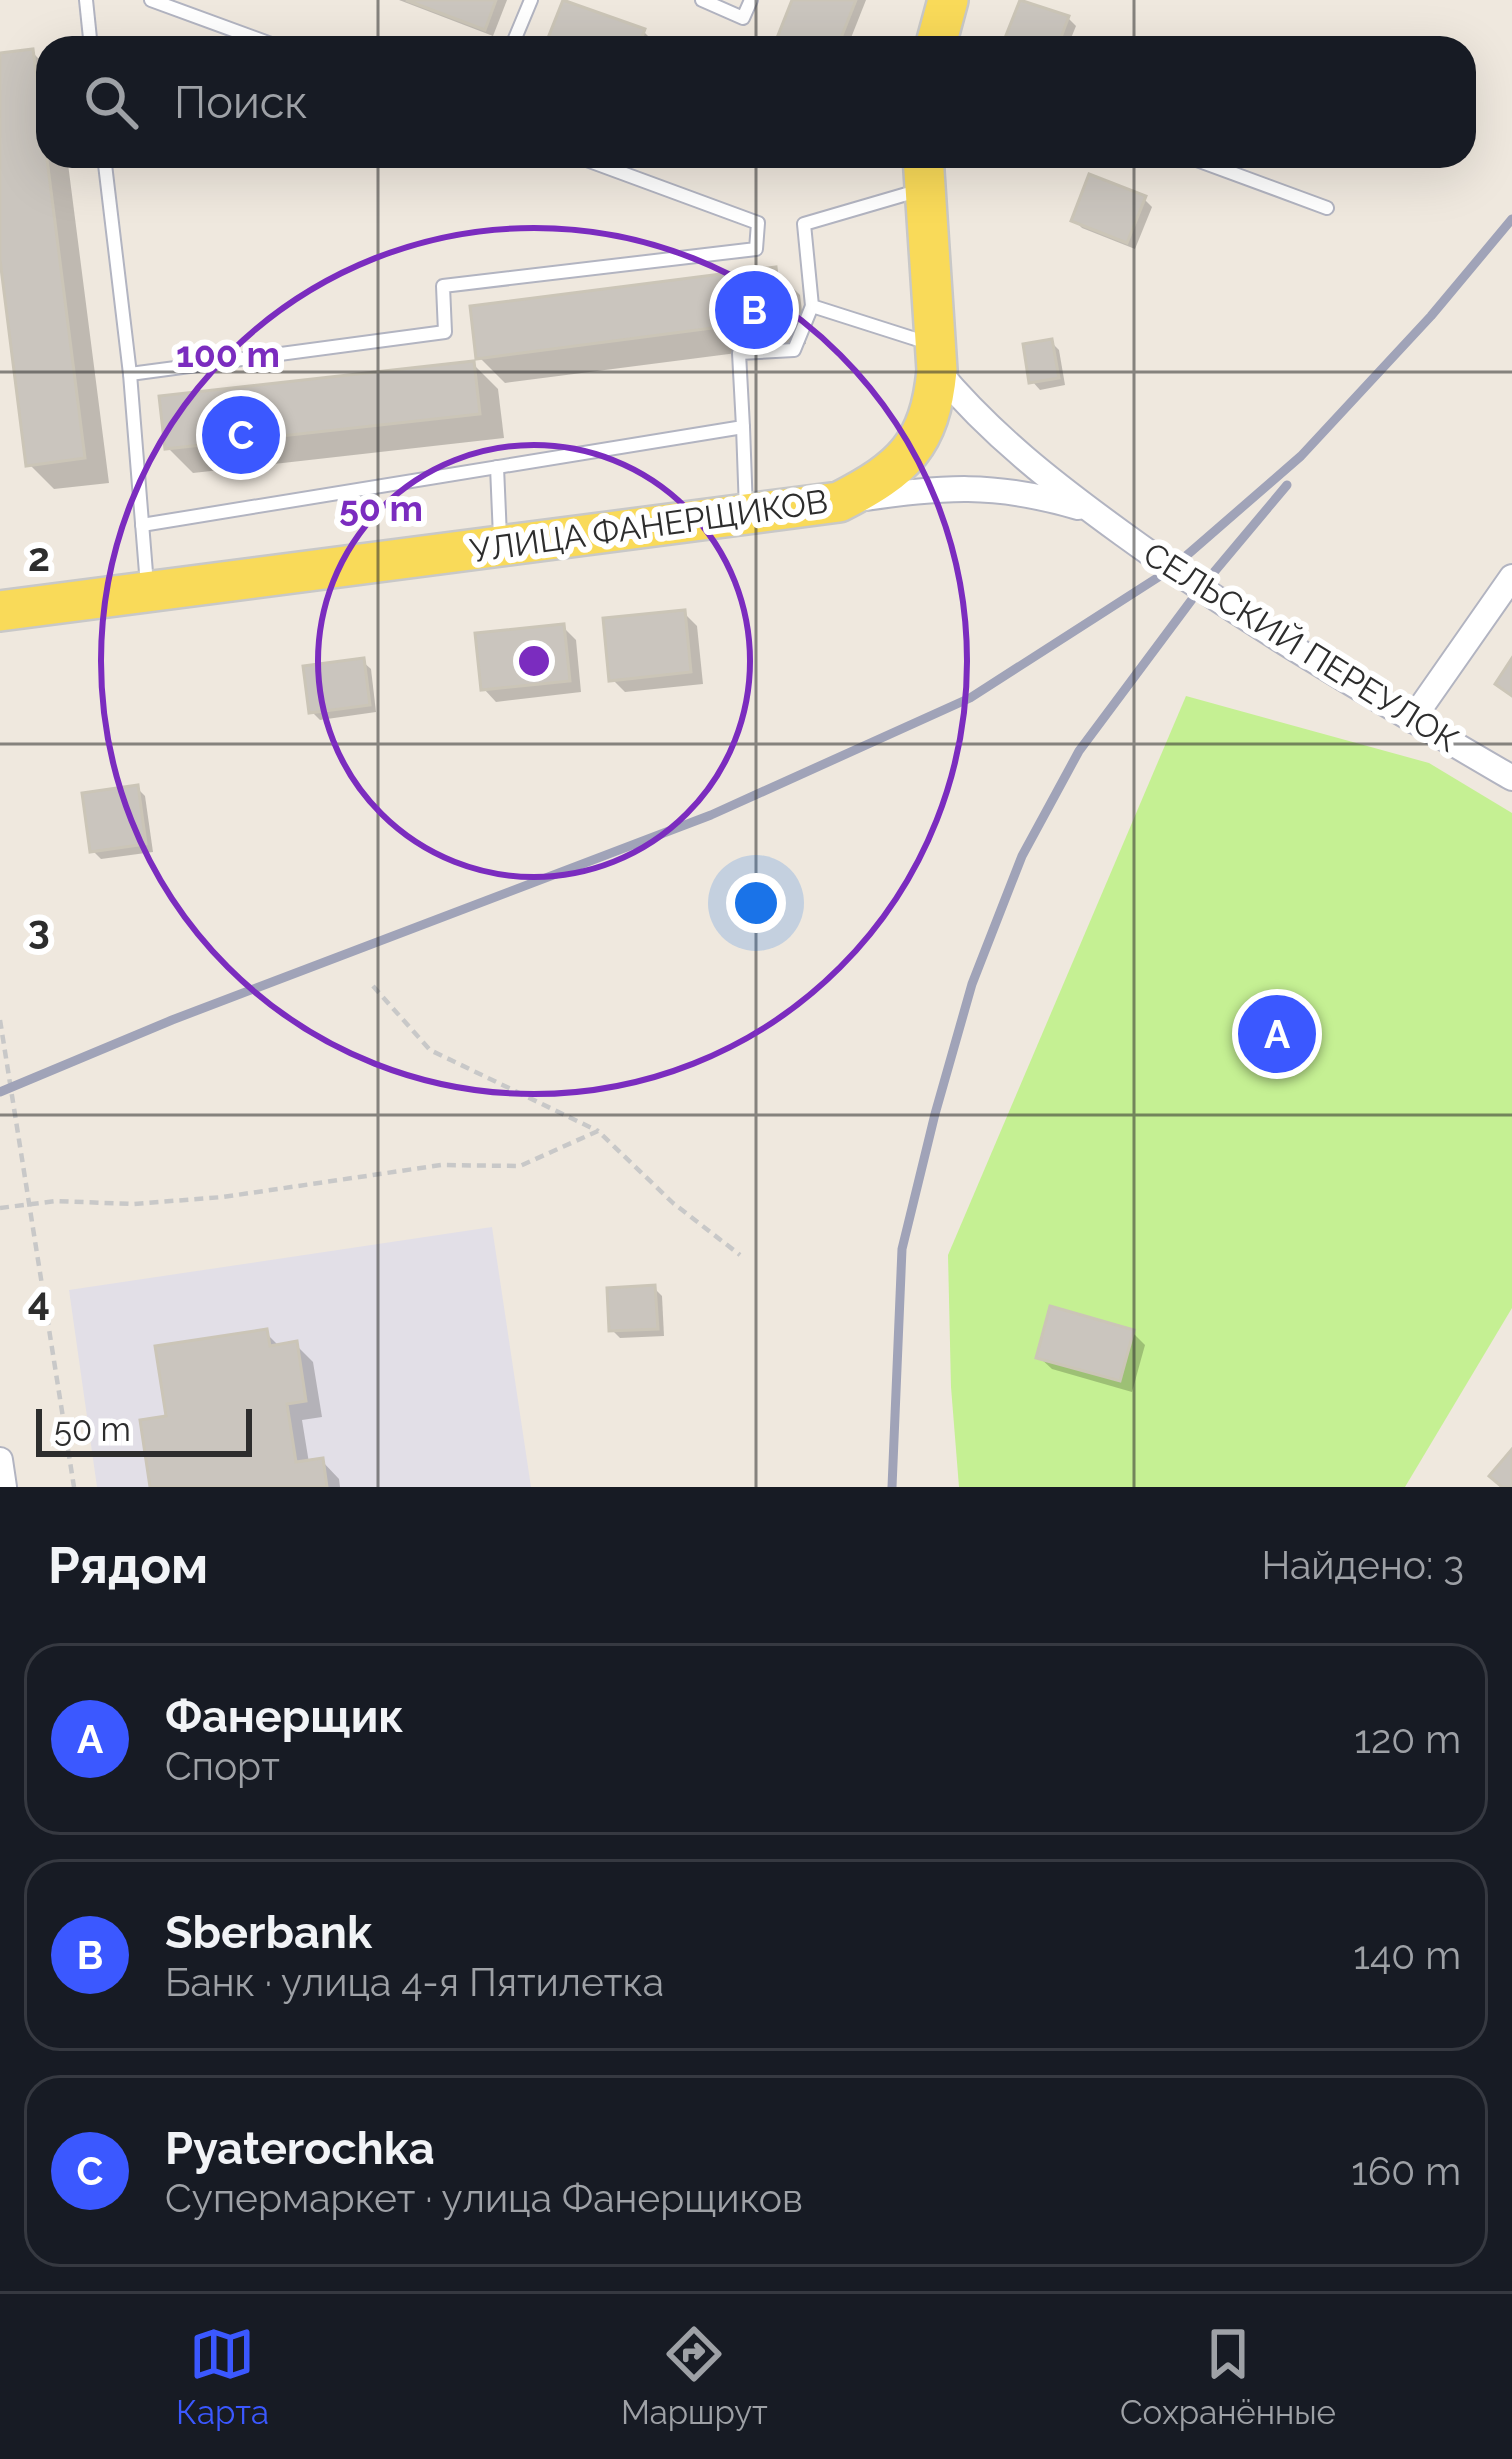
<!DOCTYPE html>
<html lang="ru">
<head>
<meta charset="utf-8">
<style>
	:root { --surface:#171b24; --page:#242831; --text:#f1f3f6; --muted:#9ea1a6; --line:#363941; --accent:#3b58ff }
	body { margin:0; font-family:Raleway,sans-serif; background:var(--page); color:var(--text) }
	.scale { position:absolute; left:36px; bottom:30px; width:216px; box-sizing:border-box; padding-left:12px; border:6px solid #2d2d2d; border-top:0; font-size:33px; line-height:42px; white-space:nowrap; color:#2d2d2d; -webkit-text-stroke:9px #fff; paint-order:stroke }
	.you { position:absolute; left:756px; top:903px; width:42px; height:42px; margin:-30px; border:9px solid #fff; border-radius:50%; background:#1a73e8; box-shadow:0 0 0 18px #1a73e833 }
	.badge { display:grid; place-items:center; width:78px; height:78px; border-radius:50%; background:var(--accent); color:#fff; font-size:39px; font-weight:700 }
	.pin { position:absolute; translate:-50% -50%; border:6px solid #fff; box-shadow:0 3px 12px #0006 }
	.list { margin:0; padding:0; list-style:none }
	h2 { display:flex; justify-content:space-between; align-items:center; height:156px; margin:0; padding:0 48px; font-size:51px }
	h2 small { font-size:39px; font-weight:400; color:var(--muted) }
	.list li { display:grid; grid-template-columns:78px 1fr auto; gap:36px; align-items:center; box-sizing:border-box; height:192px; margin:0 24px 24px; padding:0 24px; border:3px solid var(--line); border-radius:36px }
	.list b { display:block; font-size:45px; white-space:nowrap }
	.list p { margin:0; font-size:39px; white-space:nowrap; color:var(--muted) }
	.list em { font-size:39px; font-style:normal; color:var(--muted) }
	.icon { flex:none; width:66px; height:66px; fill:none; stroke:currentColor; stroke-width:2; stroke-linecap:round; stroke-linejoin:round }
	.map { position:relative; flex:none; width:1512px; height:1487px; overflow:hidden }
	.search { position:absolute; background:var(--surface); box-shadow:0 12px 48px #0002; left:36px; right:36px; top:36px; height:132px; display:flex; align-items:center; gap:30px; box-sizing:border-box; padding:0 42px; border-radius:36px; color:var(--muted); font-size:45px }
	.sheet { height:804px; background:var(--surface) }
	nav { display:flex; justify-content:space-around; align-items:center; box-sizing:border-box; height:168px; border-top:3px solid var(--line); background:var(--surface); font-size:33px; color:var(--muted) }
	nav a { display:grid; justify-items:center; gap:6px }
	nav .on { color:var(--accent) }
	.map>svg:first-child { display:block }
	.industrial { fill:#e2dfe7 }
	.pitch { fill:#c5f093 }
	.shadow { fill:#0003 }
	.building { fill:#cac5be; stroke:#cbc5b7; stroke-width:3 }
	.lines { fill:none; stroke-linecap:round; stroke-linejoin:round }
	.service-casing { stroke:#b2b4c1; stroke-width:16 }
	.minor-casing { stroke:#b2b4c1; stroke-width:28 }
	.primary-casing { stroke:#c8c8c8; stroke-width:44 }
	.path { stroke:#c8c8c8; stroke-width:4.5; stroke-dasharray:9 6; stroke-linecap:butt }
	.service { stroke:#fff; stroke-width:12 }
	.minor { stroke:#fff; stroke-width:24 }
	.primary { stroke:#f9da59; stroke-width:39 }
	.rail { stroke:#a0a3b8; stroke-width:9 }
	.grid { fill:none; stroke:#2d2d2d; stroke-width:3; stroke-opacity:0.55 }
	.ring { fill:none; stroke:#7b2cbf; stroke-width:6 }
	.labels { text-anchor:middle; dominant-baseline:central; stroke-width:12; stroke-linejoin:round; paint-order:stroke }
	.street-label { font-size:33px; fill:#2d2d2d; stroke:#fff }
	.grid-label { font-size:39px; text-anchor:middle; font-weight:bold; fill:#2d2d2d; stroke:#fff; stroke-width:12; stroke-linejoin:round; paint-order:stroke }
	.centre { fill:#7b2cbf; stroke:#fff; stroke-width:6 }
	.ring-label { font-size:36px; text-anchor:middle; font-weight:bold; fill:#7b2cbf; stroke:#fff; stroke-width:12; stroke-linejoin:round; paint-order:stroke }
</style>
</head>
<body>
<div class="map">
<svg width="1512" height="1487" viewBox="0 0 1512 1487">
	<rect width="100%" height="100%" fill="#efe8de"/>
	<path class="industrial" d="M492 1227 531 1487H97L69 1290Z"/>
	<path class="pitch" d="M1186 696 1429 763 1512 813V1308L1405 1487H959L951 1387 948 1255Z"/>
	<g class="shadow">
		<path d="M399 0H507L493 36Z"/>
		<path d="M795 0H866L847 48H776Z"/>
		<path d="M1023 1 1068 18 1076 26 1067 48H1012L1007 43Z"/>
		<path d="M644 32 652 40 649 48H547Z"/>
		<path d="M32 52 48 68V156H67L109 483 54 489 29 464 0 236V56Z"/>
		<path d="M1144 199 1152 207 1135 249 1082 228 1074 220Z"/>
		<path d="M775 270 800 295 806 344 505 383 479 357Z"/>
		<path d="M1051 342 1059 350 1065 385 1040 390 1032 381Z"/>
		<path d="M473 364 498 389 504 438 193 473 168 448Z"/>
		<path d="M684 613 697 626 703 684 625 692 612 679Z"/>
		<path d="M563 627 576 640 581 692 496 702 484 689Z"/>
		<path d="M362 661 371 669 376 712 320 720 312 712Z"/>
		<path d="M137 788 145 796 153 852 101 859 93 851Z"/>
		<path d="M654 1288 662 1296 664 1336 620 1338 612 1330Z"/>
		<path d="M266 1333 280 1347 296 1345 313 1362 322 1417 302 1420 309 1463 322 1461 339 1479 340 1487H153L169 1419Z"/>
		<path d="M1133 1333 1145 1345 1132 1392 1052 1369 1039 1357Z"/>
	</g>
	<g class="building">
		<path d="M406 0H496L485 30Z"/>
		<path d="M563 0 645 29 638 48H544Z"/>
		<path d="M792 0H856L837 48H773Z"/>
		<path d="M1020 0 1069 16 1057 48H1015L1003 43Z"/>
		<path d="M33 49 85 458 26 466 0 260V53Z"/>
		<path d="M1089 174 1146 196 1127 243 1071 221Z"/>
		<path d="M776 267 782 319 476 359 470 306Z"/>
		<path d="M1052 339 1059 378 1029 383 1023 344Z"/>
		<path d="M474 361 480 414 165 449 159 396Z"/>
		<path d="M685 610 691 672 609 681 603 618Z"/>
		<path d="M564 624 570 681 481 690 475 633Z"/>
		<path d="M364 658 370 705 309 713 303 666Z"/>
		<path d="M1512 658V696L1495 684Z"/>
		<path d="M138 785 146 844 90 852 82 793Z"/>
		<path d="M655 1285 658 1329 609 1331 607 1288Z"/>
		<path d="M1050 1306 1134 1330 1120 1381 1036 1358Z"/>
		<path d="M267 1329 270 1346 297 1341 306 1401 287 1404 296 1462 323 1458 327 1487H150L140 1420 166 1416 155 1346Z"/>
		<path d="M1512 1449V1487H1502L1489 1476Z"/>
	</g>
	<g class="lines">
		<g class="service-casing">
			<g id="service">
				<path d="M86 0 91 48"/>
				<path d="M151 0 282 48"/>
				<path d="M702 0 743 18 751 0"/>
				<path d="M511 48 531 0"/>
				<path d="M104 156 130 374"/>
				<path d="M1186 156 1327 208"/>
				<path d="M917 191 804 224 812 306 928 343"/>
				<path d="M743 427 746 510"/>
				<path d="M497 467 500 537"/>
				<path d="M142 525 743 427 739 353 794 350 812 306"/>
				<path d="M147 585 130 374 445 332 443 286 756 249 758 223 576 156"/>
			</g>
		</g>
		<g class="minor-casing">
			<g id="minor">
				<path d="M937 370C991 435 1054 484 1123 534 1247 624 1380 701 1512 778"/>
				<path d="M858 499C944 487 993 482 1078 507"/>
				<path d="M1412 720 1512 577"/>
				<path d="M0 1460 4 1487"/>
			</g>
		</g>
		<g class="primary-casing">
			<g id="primary">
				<path d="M935 48 948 0"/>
				<path d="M0 611 839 502C903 469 930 445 937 370L923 156"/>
			</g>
		</g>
		<g class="path">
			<path d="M373 986 430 1050 598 1131"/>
			<path d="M0 1020 74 1487"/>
			<path d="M0 1208 56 1201 133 1204 223 1197 441 1165 520 1166 598 1131 673 1203 740 1255"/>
		</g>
		<use href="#service" class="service"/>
		<use href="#minor" class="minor"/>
		<use href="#primary" class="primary"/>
		<g class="rail">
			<path d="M0 1092 172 1020 711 815 970 698 1171 569 1301 456 1431 316 1512 219"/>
			<path d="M892 1487 902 1249 935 1114 972 984 1022 856 1079 751 1199 590 1287 485"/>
		</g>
	</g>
	<path class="grid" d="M378 0V48M756 0V48M1134 0V48M378 156V1487M756 156V1487M1134 156V1487M0 372H1512M0 744H1512M0 1115H1512"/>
	<g class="ring">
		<circle cx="534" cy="661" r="216"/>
		<circle cx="534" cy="661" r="433"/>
	</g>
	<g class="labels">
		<g class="street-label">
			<text transform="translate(649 526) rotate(-8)">УЛИЦА ФАНЕРЩИКОВ</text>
			<text transform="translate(1301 647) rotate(32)">СЕЛЬСКИЙ ПЕРЕУЛОК</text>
		</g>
	</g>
	<g class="grid-label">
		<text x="39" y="571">2</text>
		<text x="39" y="943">3</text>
		<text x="39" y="1315">4</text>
	</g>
	<circle cx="534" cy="661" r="18" class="centre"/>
	<g class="ring-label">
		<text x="228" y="367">100 m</text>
		<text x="381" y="521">50 m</text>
	</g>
</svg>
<div class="scale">50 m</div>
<div class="you"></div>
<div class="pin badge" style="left:1277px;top:1034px">A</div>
<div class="pin badge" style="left:754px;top:310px">B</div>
<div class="pin badge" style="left:241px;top:435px">C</div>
<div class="search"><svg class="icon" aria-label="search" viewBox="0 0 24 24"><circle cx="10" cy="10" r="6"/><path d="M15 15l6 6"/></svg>Поиск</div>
</div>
<section class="sheet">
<h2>Рядом<small>Найдено: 3</small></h2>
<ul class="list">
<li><span class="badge">A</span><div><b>Фанерщик</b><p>Спорт</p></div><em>120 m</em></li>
<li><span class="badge">B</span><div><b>Sberbank</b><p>Банк · улица 4-я Пятилетка</p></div><em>140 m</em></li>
<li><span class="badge">C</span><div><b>Pyaterochka</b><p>Супермаркет · улица Фанерщиков</p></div><em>160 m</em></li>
</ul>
</section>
<nav>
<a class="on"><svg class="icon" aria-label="map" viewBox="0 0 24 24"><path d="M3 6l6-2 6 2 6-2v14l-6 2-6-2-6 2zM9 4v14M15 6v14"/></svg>Карта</a>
<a><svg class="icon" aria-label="directions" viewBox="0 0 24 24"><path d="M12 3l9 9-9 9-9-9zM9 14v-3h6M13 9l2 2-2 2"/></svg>Маршрут</a>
<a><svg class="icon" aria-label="saved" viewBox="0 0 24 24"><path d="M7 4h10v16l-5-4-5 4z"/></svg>Сохранённые</a>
</nav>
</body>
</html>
